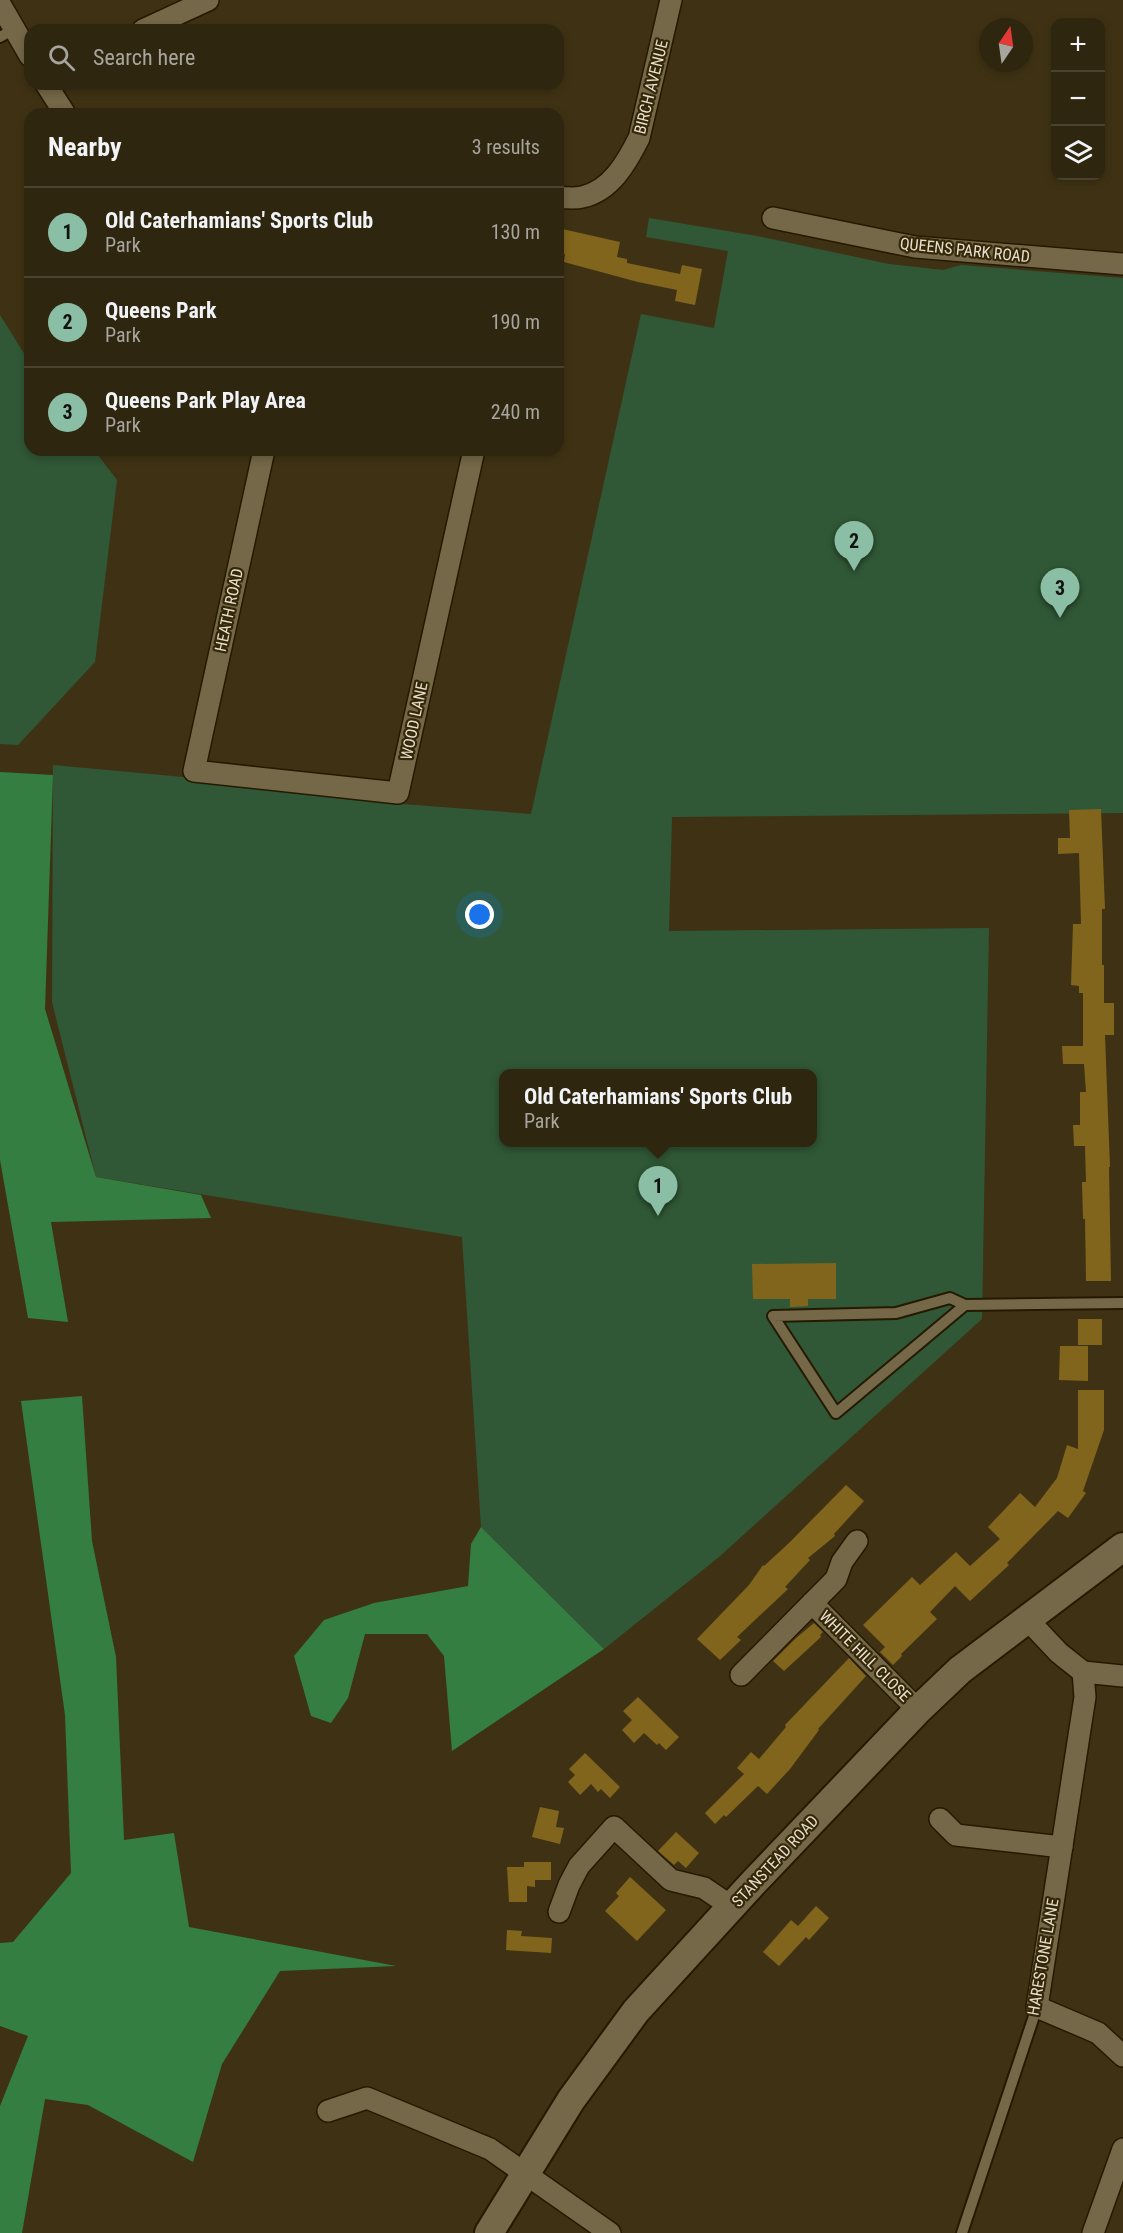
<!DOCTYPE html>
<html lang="en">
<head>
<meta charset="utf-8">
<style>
	:root { --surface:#2f260f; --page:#3b321d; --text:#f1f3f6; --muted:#a7a59e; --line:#4a432f; --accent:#8abfa5 }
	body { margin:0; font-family:"Roboto Condensed",sans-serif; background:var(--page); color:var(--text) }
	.controls { position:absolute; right:18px; top:18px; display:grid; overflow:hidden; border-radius:12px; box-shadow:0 3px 9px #0003 }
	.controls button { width:54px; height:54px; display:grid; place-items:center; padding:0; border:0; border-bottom:2px solid var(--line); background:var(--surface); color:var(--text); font:30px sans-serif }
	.compass { position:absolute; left:979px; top:18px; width:54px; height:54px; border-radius:50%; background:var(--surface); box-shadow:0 3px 9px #0003; rotate:13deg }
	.you { position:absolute; left:480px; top:915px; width:21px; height:21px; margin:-15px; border:4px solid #fff; border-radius:50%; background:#1a73e8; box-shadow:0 0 0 9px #1a73e833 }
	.badge { display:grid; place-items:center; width:39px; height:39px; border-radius:50%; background:var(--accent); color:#111; font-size:20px; font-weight:700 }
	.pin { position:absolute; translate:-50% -50px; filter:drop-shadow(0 2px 3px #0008) }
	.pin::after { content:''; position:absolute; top:32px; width:21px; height:18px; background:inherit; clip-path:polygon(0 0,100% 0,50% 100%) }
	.popup { position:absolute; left:499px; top:1069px; width:318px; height:78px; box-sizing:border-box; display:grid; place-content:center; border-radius:12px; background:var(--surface); filter:drop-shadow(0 2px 4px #0005); font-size:20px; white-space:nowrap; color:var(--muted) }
	.popup b { font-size:22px; color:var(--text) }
	.popup::after { content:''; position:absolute; left:50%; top:100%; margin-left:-12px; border:12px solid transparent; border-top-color:var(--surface) }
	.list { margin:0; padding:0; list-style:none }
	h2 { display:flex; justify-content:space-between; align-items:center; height:78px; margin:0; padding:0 24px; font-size:26px }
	h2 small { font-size:20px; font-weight:400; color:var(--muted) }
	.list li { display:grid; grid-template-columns:39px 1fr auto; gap:18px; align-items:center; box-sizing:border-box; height:90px; padding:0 24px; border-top:2px solid var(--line) }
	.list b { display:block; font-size:22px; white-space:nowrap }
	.list p { margin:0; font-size:20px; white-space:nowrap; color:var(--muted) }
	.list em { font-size:20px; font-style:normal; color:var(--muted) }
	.icon { flex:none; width:33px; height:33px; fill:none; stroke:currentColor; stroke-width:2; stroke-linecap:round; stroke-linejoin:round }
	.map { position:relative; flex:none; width:1123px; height:2233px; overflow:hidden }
	.search { position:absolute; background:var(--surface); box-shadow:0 3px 9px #0003; left:24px; top:24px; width:540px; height:66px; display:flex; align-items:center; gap:15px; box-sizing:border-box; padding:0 21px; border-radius:18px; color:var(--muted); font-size:22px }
	.panel { position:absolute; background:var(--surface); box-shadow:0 3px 9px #0003; left:24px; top:108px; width:540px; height:348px; border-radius:18px }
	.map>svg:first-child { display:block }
	.green { fill:#305836; fill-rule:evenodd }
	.forest { fill:#347e41 }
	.building { fill:#81651c }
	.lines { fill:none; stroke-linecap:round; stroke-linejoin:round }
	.lane-casing { stroke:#251900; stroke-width:14 }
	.street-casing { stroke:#251900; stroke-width:24 }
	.secondary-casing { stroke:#251900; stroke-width:32 }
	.lane { stroke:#756848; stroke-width:10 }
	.street { stroke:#756848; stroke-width:21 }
	.secondary { stroke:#756848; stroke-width:28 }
	.labels { text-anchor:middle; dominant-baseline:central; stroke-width:4.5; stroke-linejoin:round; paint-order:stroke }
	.street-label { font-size:16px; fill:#e7e0ce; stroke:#342809 }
</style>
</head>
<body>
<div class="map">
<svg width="1123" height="2233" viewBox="0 0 1123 2233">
	<rect width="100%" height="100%" fill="#3f3214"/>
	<g class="green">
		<path d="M649 218 757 236 889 264 943 270 961 265 1123 278V813L672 817 669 931 989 928 982 1319 719 1557 604 1649 481 1527 462 1237 96 1177 52 1002 53 765 183 777 402 804 531 814 641 314 714 328 728 251 646 237ZM504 1074H813V1142H504Z"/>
		<path d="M0 315 30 363V450H94L117 480 95 662 18 745 0 744Z"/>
	</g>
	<g class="forest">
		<path d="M0 772 53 775 45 1009 96 1177 201 1195 211 1218 51 1222 68 1322 28 1318 0 1160Z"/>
		<path d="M82 1396 92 1541 116 1657 124 1840 174 1833 189 1927 396 1966 280 1971 222 2064 193 2162 88 2105 45 2099 22 2233H0V2106L28 2036 0 2026V1943L13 1942 71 1873 65 1715 21 1401Z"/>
		<path d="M481 1527 604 1649 452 1751 444 1656 427 1634H365L348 1698 331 1723 311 1716 294 1656 324 1620 374 1603 468 1586 471 1544Z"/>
	</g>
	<g class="building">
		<path d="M558 228 620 242 617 257 627 259V263L680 274 682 265 702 269 695 305 675 301 677 290 638 282 564 262 565 254 558 252Z"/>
		<path d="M1101 809 1105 909H1102V965H1104V1003H1114V1035H1105L1110 1167H1109L1111 1281H1086L1085 1219H1083L1082 1182H1086L1085 1146H1074L1073 1125H1080V1092H1086L1084 1064H1063L1062 1046H1083V993H1079V986L1071 985 1073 924H1081L1079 853 1058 854V838H1070L1069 810Z"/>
		<path d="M836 1263V1299H808V1306L790 1307V1299H753L752 1264Z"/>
		<rect x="1078" y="1319" width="24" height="26"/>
		<path d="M1060 1346H1088V1381L1059 1380Z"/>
		<path d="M1078 1390H1104V1430L1083 1491 1086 1493 1068 1518 1058 1511 1007 1563 1009 1565 970 1601 955 1586 930 1612 937 1619 901 1654 902 1656 893 1665 880 1652 885 1647 863 1625 912 1577 920 1585 956 1552 970 1566 1000 1539 988 1527 1020 1493 1035 1507 1057 1478 1067 1445 1078 1449Z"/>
		<path d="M846 1485 864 1501 834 1534 835 1536 808 1558 810 1560 785 1587 788 1589 737 1637 741 1640 720 1660 697 1639 749 1585 763 1565 764 1566 790 1542Z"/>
		<path d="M814 1623 823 1632 820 1635 821 1637 784 1671 773 1661 796 1638Z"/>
		<path d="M849 1658 866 1676 818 1729 819 1730 790 1769 767 1794 758 1786 726 1817 724 1815 715 1824 705 1813 744 1774 737 1768 751 1752 759 1759 786 1727 785 1725Z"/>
		<path d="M638 1697 679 1737 666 1750 659 1743 657 1745 644 1733 634 1743 622 1730 632 1720 623 1711Z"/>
		<path d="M585 1753 620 1787 610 1798 601 1789 598 1792 591 1784 580 1795 568 1782 575 1775 569 1769Z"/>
		<path d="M540 1807 559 1811 556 1827 564 1828 560 1844 532 1837Z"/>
		<path d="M676 1832 699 1853 686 1868 678 1861 674 1865 658 1851Z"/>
		<path d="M524 1862H551V1880H535V1887L527 1886V1902H509L507 1867H524Z"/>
		<path d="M630 1877 666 1910 637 1941 605 1911 619 1896 616 1893Z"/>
		<path d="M816 1906 829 1918 809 1940 806 1937 779 1966 763 1952 791 1920 798 1926Z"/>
		<path d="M507 1930 522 1931 521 1936 552 1938 551 1953 506 1950Z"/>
	</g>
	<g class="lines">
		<g class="lane-casing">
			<g id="lane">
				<path d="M0 37 14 29"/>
				<path d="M965 1305 836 1413 773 1316 896 1313 950 1298 965 1305 1123 1303"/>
				<path d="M962 2233 1037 2007"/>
			</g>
		</g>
		<g class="street-casing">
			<g id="street">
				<path d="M0 4 30 56"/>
				<path d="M143 30 208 0"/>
				<path d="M46 84 65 114"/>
				<path d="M558 198C565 197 574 199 582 197 611 191 627 162 639 138L671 0"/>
				<path d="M773 218 915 247 1123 264"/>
				<path d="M264 450 194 771 398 793 474 450"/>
				<path d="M812 1603 918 1710"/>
				<path d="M1027 1619 1059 1653 1083 1672"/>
				<path d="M1083 1672 1085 1697 1037 2007 1098 2033 1123 2056"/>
				<path d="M1083 1672 1123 1676"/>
				<path d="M741 1675 836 1579 842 1562 857 1541"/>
				<path d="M940 1819 956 1835 1062 1847"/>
				<path d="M559 1912 569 1885 579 1866 614 1827 671 1880 704 1888 732 1907"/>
				<path d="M328 2111 367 2098 490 2149 610 2233"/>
				<path d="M1093 2233 1123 2149"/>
			</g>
		</g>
		<g class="secondary-casing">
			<path id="secondary" d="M489 2233 571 2100 636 2011 754 1882 918 1710 960 1670 1123 1547"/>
		</g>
		<use href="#lane" class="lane"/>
		<use href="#street" class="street"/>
		<use href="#secondary" class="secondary"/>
	</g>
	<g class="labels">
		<g class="street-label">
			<text transform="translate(651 87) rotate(-76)">BIRCH AVENUE</text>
			<text transform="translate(965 250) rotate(6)">QUEENS PARK ROAD</text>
			<text transform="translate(229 610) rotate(-78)">HEATH ROAD</text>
			<text transform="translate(414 721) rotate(-78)">WOOD LANE</text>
			<text transform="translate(865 1656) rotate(45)">WHITE HILL CLOSE</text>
			<text transform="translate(775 1861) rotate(-47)">STANSTEAD ROAD</text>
			<text transform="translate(1043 1957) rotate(-80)">HARESTONE LANE</text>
		</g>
	</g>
</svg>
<div class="controls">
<button>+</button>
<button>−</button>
<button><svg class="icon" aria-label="layers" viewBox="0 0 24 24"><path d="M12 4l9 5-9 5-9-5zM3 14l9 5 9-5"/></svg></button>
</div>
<svg class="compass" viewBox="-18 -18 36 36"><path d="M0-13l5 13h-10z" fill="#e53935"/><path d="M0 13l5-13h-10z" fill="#a7a59e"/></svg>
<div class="you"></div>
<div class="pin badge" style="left:658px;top:1216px">1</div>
<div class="popup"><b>Old Caterhamians' Sports Club</b>Park</div>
<div class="pin badge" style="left:854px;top:571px">2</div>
<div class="pin badge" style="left:1060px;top:618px">3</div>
<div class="search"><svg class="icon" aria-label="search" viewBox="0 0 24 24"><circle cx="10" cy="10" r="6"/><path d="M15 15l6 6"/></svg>Search here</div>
<section class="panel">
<h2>Nearby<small>3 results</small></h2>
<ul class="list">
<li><span class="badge">1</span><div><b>Old Caterhamians' Sports Club</b><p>Park</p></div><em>130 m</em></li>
<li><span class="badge">2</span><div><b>Queens Park</b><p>Park</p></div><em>190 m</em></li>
<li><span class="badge">3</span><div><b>Queens Park Play Area</b><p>Park</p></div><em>240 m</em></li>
</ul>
</section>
</div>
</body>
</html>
